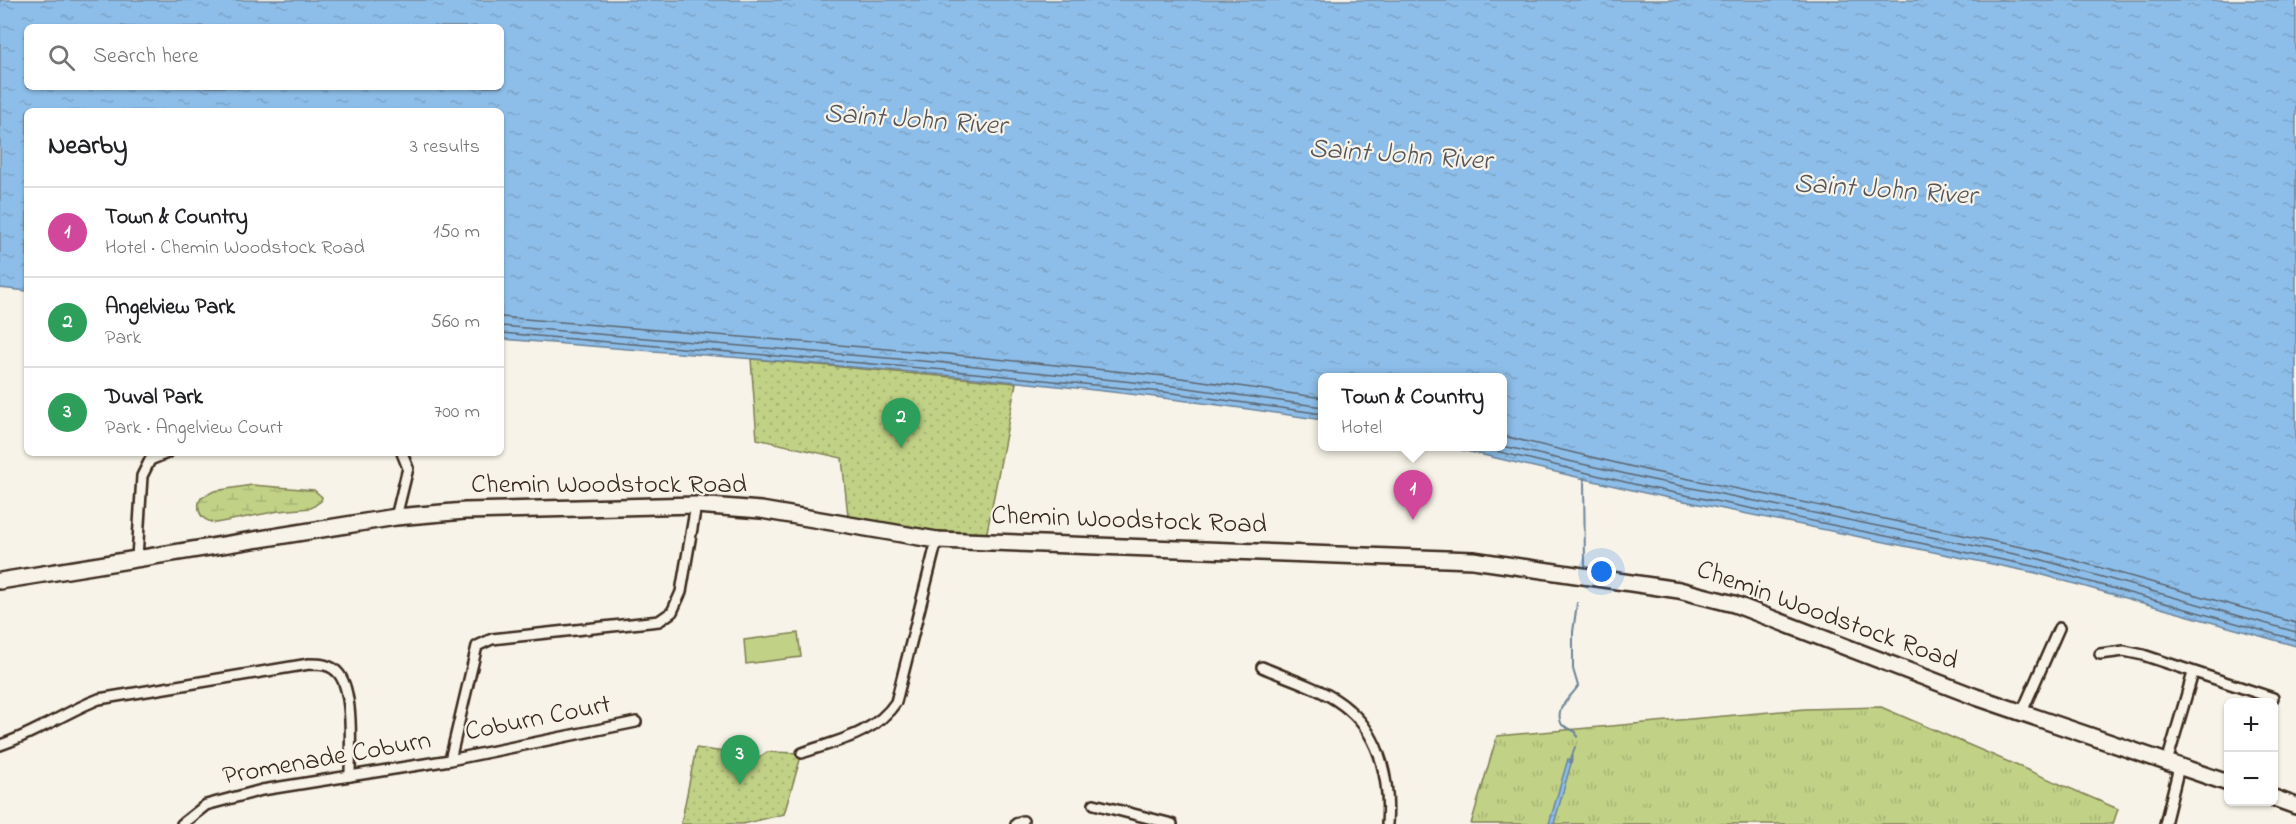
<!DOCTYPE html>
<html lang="en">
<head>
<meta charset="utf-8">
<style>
	:root { --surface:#fff; --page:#f6f6f6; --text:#202124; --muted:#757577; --line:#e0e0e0; --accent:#1f6fb2 }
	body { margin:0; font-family:"Indie Flower",sans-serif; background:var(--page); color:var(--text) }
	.controls { position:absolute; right:18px; bottom:18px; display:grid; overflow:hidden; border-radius:9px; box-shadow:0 2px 4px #0004 }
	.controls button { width:54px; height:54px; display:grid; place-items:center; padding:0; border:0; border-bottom:2px solid var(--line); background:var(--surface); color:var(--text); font:30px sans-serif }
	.you { position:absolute; left:1602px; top:572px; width:21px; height:21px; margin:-15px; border:4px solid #fff; border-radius:50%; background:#1a73e8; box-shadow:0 0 0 9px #1a73e833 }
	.badge { display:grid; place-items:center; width:39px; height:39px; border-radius:50%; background:var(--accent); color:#fff; font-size:20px; font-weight:700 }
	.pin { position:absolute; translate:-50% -50px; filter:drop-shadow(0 2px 3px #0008) }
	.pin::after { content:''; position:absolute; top:32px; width:21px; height:18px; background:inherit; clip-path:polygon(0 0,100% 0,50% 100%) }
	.popup { position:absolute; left:1318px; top:373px; width:189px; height:78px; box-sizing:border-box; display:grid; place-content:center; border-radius:9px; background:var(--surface); filter:drop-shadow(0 2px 4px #0005); font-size:20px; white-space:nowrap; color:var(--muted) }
	.popup b { font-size:22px; color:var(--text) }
	.popup::after { content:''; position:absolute; left:50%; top:100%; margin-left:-12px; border:12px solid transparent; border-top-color:var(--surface) }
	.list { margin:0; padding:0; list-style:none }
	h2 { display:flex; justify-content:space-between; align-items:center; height:78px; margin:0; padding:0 24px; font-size:26px }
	h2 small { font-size:20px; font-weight:400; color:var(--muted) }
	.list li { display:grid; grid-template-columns:39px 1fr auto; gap:18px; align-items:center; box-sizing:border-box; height:90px; padding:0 24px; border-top:2px solid var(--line) }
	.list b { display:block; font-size:22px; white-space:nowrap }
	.list p { margin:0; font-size:20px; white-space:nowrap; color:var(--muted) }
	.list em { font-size:20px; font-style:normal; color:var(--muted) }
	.icon { flex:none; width:33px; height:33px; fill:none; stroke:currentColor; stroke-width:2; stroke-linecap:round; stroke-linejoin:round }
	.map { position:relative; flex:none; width:2296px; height:824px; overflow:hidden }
	.search { position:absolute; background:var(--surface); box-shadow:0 2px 4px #0004; left:24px; top:24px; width:480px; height:66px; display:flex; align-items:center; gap:15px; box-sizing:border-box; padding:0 21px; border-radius:9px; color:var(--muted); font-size:22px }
	.panel { position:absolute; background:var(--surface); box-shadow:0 2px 4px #0004; left:24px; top:108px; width:480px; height:348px; border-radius:9px }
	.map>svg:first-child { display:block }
	.grass { fill:url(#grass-tufts); stroke:#7e7e52; stroke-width:1.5 }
	.wetland { fill:url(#wetland-marsh); stroke:#7e7e52; stroke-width:1.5 }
	.park { fill:url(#park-dots); stroke:#7e7e52; stroke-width:1.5 }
	.garden { fill:#c1d286; stroke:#7e7e52; stroke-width:1.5 }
	.water { fill:url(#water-ripples); stroke:#6c8398; stroke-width:1.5; fill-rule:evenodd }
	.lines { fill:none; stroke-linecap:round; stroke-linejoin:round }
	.shore { stroke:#5c656f; stroke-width:1.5 }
	.stream { stroke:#6c8398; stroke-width:2 }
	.street-casing { stroke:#3b2a1e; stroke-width:14 }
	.primary-casing { stroke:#3b2a1e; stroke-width:20 }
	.street { stroke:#f7f3e8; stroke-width:9 }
	.primary { stroke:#f7f3e8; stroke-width:15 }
	.labels { text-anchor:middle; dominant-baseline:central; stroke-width:4.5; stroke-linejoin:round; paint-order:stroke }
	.street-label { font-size:27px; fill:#3b2a1e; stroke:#f7f3e8 }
	.water-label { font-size:28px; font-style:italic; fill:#54565b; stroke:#f7f3e8 }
</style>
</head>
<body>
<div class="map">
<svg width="2296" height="824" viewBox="0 0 2296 824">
	<defs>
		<pattern id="grass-tufts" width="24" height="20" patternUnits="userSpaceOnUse" patternTransform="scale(1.5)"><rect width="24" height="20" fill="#c1d286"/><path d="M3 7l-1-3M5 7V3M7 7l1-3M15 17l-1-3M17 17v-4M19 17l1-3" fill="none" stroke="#a7b473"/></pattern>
		<pattern id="wetland-marsh" width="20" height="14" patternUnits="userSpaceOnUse" patternTransform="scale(1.5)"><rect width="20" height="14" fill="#c1d286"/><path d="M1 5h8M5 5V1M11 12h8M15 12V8" fill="none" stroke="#a7b473"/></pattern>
		<pattern id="park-dots" width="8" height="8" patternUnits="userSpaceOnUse" patternTransform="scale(1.5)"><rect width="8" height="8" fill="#c1d286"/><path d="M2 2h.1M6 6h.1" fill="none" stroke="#a7b473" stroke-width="1.8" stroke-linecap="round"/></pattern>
		<pattern id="water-ripples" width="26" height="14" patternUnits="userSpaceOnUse" patternTransform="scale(1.5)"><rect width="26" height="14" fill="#8dbee9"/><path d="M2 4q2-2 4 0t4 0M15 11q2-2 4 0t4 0" fill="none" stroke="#7ba3c7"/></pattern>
	</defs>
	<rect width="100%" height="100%" fill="#f7f3e8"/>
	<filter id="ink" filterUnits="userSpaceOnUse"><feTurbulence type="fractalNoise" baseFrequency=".0167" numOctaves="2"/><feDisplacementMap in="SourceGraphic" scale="12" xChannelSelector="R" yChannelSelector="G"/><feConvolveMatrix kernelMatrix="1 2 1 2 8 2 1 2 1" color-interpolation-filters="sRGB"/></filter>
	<g filter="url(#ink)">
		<path class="grass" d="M1881 707 2118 809 2113 824H1471L1497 736 1805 709Z"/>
		<path class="wetland" d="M252 485 314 490 322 497 321 501 311 508 279 511 216 523C204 521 197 515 199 502L201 498 214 491Z"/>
		<g class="park">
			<path d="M751 359 1016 383 985 542 849 526 842 458 757 439Z"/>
			<path d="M696 748 760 757 767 752 802 753 784 814 743 824H681Z"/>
		</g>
		<path class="garden" d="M798 633 801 657 746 664 744 640Z"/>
		<g class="water">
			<path d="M0 0H2296V646L2036 573 1645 493 1449 447 1503 446V378H1323V420C1051 378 775 361 501 339V111H27V291L0 288ZM27 27H501V87H27Z"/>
			<path d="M1568 759 1572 760 1554 824H1549Z"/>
		</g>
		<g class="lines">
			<g class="shore">
				<path d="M501 317 947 354 1174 377 1323 398"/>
				<path d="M501 326 946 363 1173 386 1323 407"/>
				<path d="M501 333 945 370 1173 393 1323 414"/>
				<path d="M1503 436 1650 471 2041 551 2296 623"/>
				<path d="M1475 446 1646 487 2037 567 2296 640"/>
				<path d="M1503 446 1648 479 2039 559 2296 632"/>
			</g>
			<g class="stream">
				<path d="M1584 478 1585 565"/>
				<path d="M1577 737 1576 732 1562 725C1553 708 1571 698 1578 686L1573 669V632L1577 603"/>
				<path d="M1570 762 1575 747"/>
			</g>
			<g class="street-casing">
				<g id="street">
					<path d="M396 517 408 468 402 453"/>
					<path d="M137 558 142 476 150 460 167 453"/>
					<path d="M2100 654 2124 651 2143 655 2273 698"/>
					<path d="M1262 667C1291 680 1326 689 1349 710 1382 738 1390 784 1387 824"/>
					<path d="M2022 712 2059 628"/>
					<path d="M0 745C35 734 65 712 99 699L309 664C320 664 331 664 339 674 354 693 350 750 350 776"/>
					<path d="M802 753C836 741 875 734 896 702L937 540"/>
					<path d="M450 760 477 646 492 639 659 621 672 612 681 592 696 505"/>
					<path d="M2167 762 2193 673"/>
					<path d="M1094 804 1172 824"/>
					<path d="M182 824 206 805 262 790 450 760 636 722"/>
					<path d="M1016 824 1023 821"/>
					<path d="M2165 824 2179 767"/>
				</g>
			</g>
			<g class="primary-casing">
				<g id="primary">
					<path d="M0 581 396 517 465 511 696 505 761 510 937 540 1473 560 1679 590 1734 604 1976 697 2228 783"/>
					<path d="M2274 798 2296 806"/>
				</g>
			</g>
			<use href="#street" class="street"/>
			<use href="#primary" class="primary"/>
		</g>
	</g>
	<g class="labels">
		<g class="street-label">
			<text x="609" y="485">Chemin Woodstock Road</text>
			<text transform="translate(1129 521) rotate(2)">Chemin Woodstock Road</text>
			<text transform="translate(1827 616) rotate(20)">Chemin Woodstock Road</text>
			<text transform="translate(538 719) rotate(-11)">Coburn Court</text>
			<text transform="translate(327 759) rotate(-10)">Promenade Coburn</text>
		</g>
		<g class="water-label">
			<text transform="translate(915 121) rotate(4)">Saint John River</text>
			<text transform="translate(1400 156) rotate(4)">Saint John River</text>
			<text transform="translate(1885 191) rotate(4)">Saint John River</text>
		</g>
	</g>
</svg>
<div class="controls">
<button>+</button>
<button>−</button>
</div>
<div class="you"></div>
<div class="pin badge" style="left:1413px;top:520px;background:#d1479c">1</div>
<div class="popup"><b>Town &amp; Country</b>Hotel</div>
<div class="pin badge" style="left:901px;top:448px;background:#2e9e5b">2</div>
<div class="pin badge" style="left:740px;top:785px;background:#2e9e5b">3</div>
<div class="search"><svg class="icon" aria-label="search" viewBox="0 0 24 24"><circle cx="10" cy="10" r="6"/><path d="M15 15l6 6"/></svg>Search here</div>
<section class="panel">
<h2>Nearby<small>3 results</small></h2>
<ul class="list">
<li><span class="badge" style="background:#d1479c">1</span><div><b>Town &amp; Country</b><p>Hotel · Chemin Woodstock Road</p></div><em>150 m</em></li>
<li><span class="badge" style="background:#2e9e5b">2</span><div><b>Angelview Park</b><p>Park</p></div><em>560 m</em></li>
<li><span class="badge" style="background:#2e9e5b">3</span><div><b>Duval Park</b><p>Park · Angelview Court</p></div><em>700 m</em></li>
</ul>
</section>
</div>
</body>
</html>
